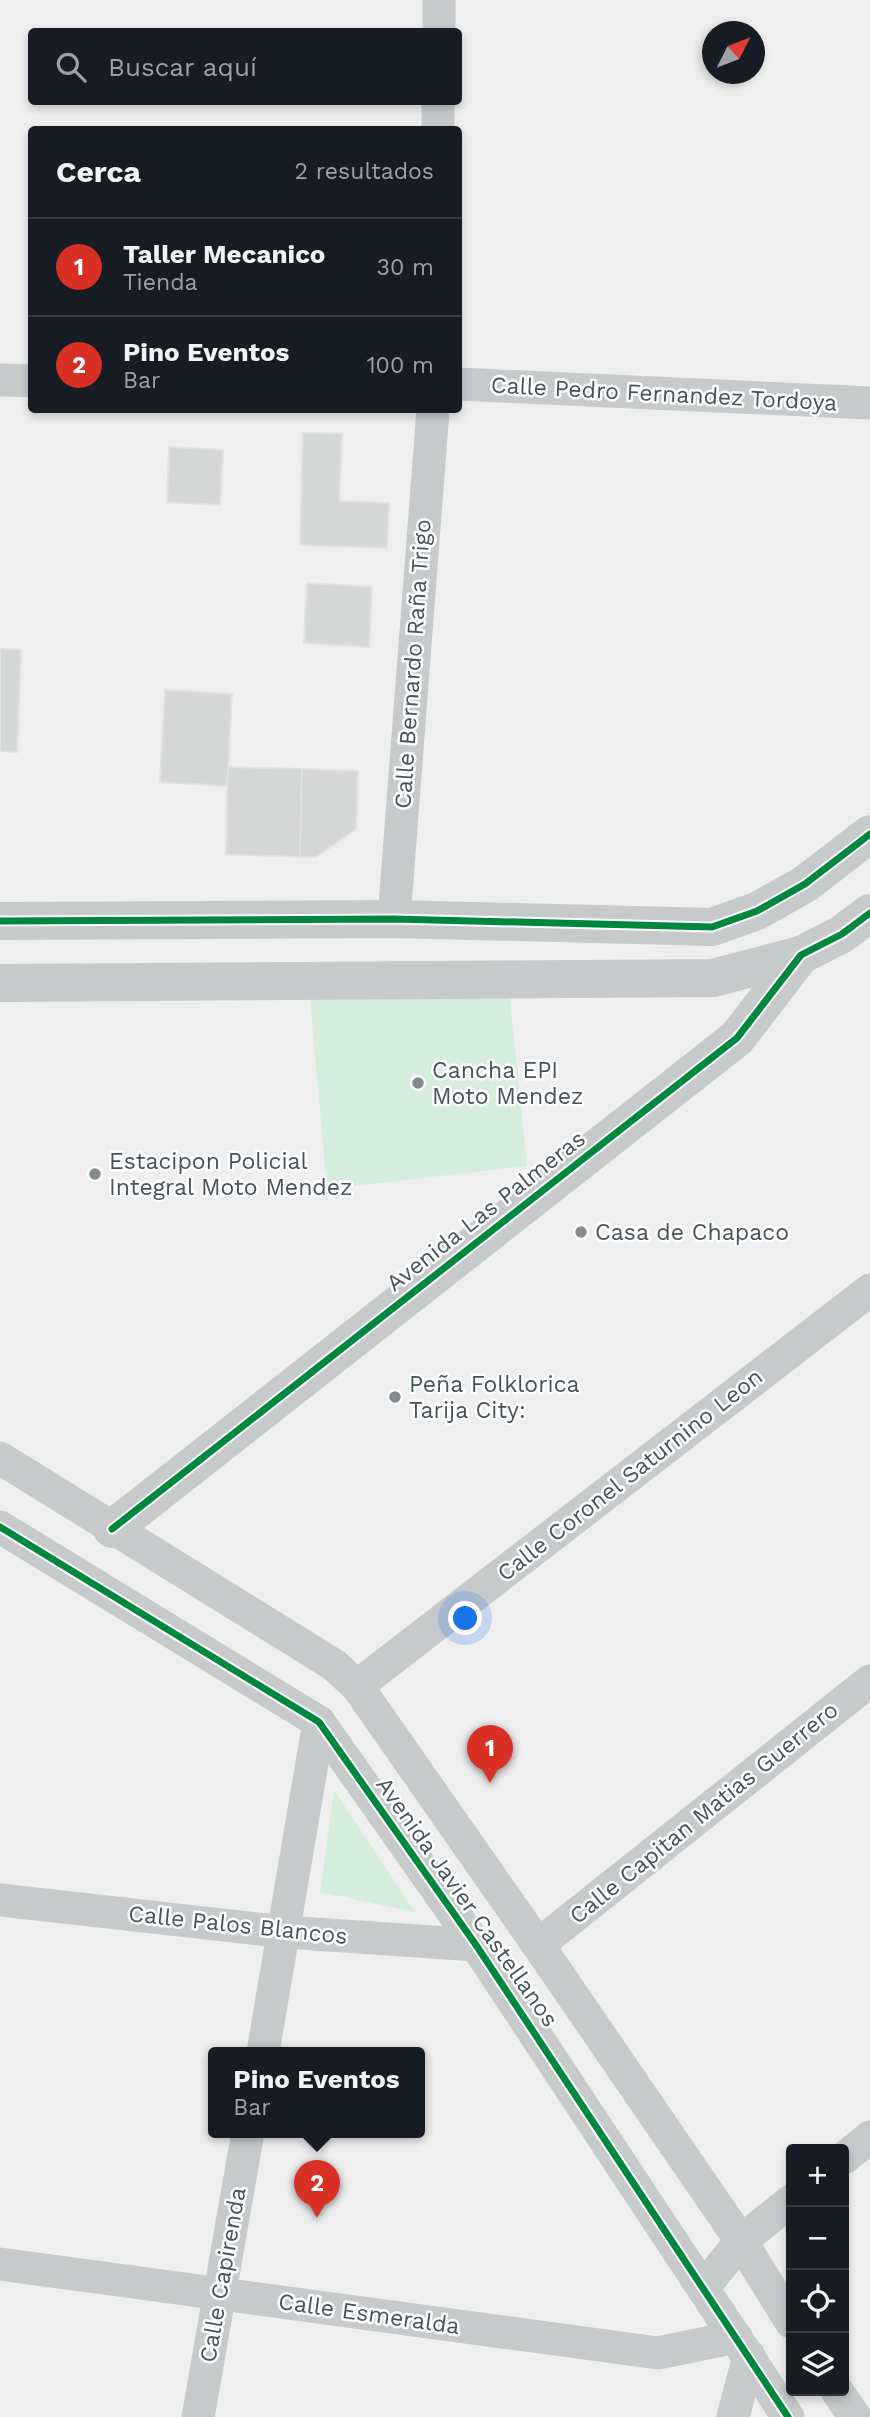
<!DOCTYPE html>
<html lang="es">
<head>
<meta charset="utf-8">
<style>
	:root { --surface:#171b24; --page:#242831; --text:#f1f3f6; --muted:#9ea1a6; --line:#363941; --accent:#d93025 }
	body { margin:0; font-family:"Work Sans",sans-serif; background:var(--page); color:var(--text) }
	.controls { position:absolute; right:21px; bottom:21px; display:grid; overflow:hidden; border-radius:7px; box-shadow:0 4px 10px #0003 }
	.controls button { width:63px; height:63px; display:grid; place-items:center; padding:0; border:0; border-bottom:2px solid var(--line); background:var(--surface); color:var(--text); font:35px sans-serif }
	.compass { position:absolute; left:702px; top:21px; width:63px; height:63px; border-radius:50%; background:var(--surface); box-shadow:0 4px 10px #0003; rotate:48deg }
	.you { position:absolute; left:466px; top:1619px; width:24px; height:24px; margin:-18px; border:5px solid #fff; border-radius:50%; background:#1a73e8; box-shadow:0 0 0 10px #1a73e833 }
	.badge { display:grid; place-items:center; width:46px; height:46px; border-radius:50%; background:var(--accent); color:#fff; font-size:23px; font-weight:700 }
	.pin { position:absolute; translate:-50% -58px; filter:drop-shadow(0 2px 4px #0008) }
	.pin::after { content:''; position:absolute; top:37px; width:24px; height:21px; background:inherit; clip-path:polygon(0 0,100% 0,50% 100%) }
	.popup { position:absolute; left:208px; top:2047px; width:217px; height:91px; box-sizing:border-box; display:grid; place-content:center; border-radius:7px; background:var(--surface); filter:drop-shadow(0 2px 5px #0005); font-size:23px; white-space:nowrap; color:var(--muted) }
	.popup b { font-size:26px; color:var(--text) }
	.popup::after { content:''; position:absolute; left:50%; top:100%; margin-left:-14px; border:14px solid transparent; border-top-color:var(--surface) }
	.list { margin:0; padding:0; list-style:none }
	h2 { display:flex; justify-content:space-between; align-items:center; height:91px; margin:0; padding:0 28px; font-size:30px }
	h2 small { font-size:23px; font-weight:400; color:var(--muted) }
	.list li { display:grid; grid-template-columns:46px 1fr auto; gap:21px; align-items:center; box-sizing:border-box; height:98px; padding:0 28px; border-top:2px solid var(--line) }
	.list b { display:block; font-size:26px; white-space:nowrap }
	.list p { margin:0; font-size:23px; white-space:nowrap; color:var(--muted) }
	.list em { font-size:23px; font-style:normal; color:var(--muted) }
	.icon { flex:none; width:38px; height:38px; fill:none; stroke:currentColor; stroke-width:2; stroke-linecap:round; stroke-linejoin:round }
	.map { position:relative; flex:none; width:870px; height:2417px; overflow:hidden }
	.search { position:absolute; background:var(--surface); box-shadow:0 4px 10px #0003; left:28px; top:28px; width:434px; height:77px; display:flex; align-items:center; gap:18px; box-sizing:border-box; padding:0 24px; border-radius:7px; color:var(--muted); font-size:26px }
	.panel { position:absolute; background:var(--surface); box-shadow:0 4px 10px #0003; left:28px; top:126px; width:434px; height:287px; border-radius:7px }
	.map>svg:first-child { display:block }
	.green { fill:#d5eddc }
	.building { fill:#d5d7d7; stroke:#e0e1e2; stroke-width:2 }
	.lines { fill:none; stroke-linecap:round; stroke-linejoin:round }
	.minor { stroke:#c6cacb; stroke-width:33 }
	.tertiary { stroke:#c6cacb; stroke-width:38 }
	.cycleway-casing { stroke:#fff; stroke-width:11 }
	.cycleway { stroke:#00873e; stroke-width:7 }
	.poi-dot { fill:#828a8e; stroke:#fff; stroke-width:2.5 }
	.labels { text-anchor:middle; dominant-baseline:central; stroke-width:5; stroke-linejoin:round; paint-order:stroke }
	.street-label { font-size:23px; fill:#47535a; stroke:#fff }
	.poi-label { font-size:23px; fill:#47535a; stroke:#fff; text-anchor:start }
</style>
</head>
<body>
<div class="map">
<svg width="870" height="2417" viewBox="0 0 870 2417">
	<rect width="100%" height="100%" fill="#efefef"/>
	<g class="green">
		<path d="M310 999H510L527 1166 327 1189Z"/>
		<path d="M334 1790 415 1912 320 1892Z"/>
	</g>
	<g class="building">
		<path d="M303 433 342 434 339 501 389 503 387 548 300 545Z"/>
		<path d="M169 447 223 450 220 505 167 502Z"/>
		<path d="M307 583 372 587 369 647 304 643Z"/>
		<path d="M0 649 21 650 17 752 0 751Z"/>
		<path d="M165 690 232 694 227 786 160 782Z"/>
		<path d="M228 767 302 769 300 857 226 854Z"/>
		<path d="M302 769 358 771 356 829 316 857H300Z"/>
	</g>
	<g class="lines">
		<g class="minor">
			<path d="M439 32V0"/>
			<path d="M438 130V102"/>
			<path d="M0 380 32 381"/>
			<path d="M458 384 870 403"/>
			<path d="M394 919 433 410"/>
			<path d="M0 1458 334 1665 357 1686 538 1945 741 2241 791 2322"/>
			<path d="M0 1527 319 1722 476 1945 788 2417"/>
			<path d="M357 1686 870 1290"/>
			<path d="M0 1900 285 1932 476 1945"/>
			<path d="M538 1945 870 1681"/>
			<path d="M263 2052 319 1722"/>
			<path d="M844 2158 870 2137"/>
			<path d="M0 2264 658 2353 736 2337"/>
			<path d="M704 2287 741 2241 791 2201"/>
			<path d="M837 2391 855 2417"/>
			<path d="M198 2417 248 2132"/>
			<path d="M733 2417 749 2356"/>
		</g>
		<g class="tertiary">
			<path d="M0 921 394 919 712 927 757 911 805 884 870 834"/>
			<path d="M0 983 713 978 801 955"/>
			<path d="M112 1529 737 1038 801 955 842 934 870 913"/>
		</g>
		<g class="cycleway-casing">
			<g id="cycleway">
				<path d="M0 921 394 919 712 927 757 911 805 884 870 834"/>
				<path d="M0 1527 319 1722 476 1945 788 2417"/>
				<path d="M112 1529 737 1038 801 955 842 934 870 913"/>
			</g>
		</g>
		<use href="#cycleway" class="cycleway"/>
	</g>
	<g class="poi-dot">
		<circle cx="418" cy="1083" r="7"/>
		<circle cx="95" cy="1174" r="7"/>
		<circle cx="581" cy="1232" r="7"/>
		<circle cx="395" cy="1397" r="7"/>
	</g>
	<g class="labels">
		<g class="street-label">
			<text transform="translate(664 394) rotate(3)">Calle Pedro Fernandez Tordoya</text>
			<text transform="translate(413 664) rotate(-86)">Calle Bernardo Raña Trigo</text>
			<text transform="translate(486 1211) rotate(-38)">Avenida Las Palmeras</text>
			<text transform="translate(630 1475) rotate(-38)">Calle Coronel Saturnino Leon</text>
			<text transform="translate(704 1813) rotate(-39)">Calle Capitan Matias Guerrero</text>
			<text transform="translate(467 1902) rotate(55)">Avenida Javier Castellanos</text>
			<text transform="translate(238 1925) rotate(6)">Calle Palos Blancos</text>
			<text transform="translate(223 2275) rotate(-80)">Calle Capirenda</text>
			<text transform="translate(369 2314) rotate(8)">Calle Esmeralda</text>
		</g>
		<g class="poi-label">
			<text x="432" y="1070">Cancha EPI<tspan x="432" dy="26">Moto Mendez</tspan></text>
			<text x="109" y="1161">Estacipon Policial<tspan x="109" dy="26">Integral Moto Mendez</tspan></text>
			<text x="595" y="1232">Casa de Chapaco</text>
			<text x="409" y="1384">Peña Folklorica<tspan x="409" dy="26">Tarija City:</tspan></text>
		</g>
	</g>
</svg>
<div class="controls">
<button>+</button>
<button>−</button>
<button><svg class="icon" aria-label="locate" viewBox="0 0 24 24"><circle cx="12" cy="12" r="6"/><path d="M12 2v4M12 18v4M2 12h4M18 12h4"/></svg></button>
<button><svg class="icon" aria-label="layers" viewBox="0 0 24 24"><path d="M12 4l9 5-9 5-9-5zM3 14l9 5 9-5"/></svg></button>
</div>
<svg class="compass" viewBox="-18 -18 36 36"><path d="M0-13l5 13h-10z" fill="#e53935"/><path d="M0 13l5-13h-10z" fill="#9ea1a6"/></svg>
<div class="you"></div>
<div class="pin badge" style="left:490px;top:1783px">1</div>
<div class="pin badge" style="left:317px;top:2218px">2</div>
<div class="popup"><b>Pino Eventos</b>Bar</div>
<div class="search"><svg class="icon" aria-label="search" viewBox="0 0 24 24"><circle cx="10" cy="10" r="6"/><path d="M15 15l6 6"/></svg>Buscar aquí</div>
<section class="panel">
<h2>Cerca<small>2 resultados</small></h2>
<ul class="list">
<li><span class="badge">1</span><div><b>Taller Mecanico</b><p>Tienda</p></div><em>30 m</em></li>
<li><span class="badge">2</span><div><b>Pino Eventos</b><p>Bar</p></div><em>100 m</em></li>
</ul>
</section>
</div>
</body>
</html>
